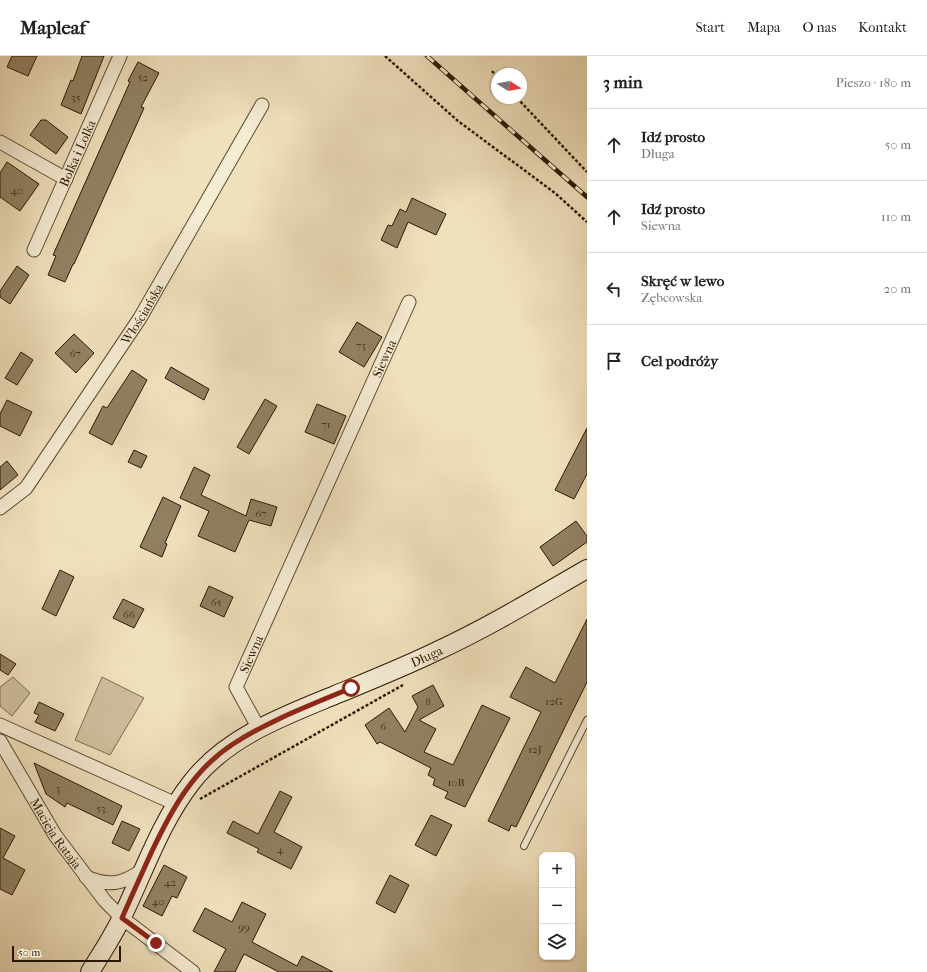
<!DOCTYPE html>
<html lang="pl">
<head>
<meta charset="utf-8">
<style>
	:root { --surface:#fff; --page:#f6f6f6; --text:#202124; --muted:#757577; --line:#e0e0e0 }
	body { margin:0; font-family:"IM FELL French Canon",serif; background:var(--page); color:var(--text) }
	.controls { position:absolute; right:12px; bottom:12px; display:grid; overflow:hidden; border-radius:8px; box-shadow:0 1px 3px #0004 }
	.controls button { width:36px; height:36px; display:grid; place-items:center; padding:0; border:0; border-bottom:1px solid var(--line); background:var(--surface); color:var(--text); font:20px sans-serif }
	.compass { position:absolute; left:491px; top:12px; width:36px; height:36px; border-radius:50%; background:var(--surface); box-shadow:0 1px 3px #0004; rotate:101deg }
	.scale { position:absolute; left:12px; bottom:10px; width:109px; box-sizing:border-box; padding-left:4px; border:2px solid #2a1902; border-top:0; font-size:11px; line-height:14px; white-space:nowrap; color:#2a1902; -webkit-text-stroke:3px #f5ecd4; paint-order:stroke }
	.stop { position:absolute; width:12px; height:12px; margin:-9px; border:3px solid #8f2418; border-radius:50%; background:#fff }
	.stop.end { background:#8f2418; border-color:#fff; box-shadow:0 1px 4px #0008 }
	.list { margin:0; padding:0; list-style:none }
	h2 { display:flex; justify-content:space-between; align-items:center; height:52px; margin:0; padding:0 16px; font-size:17px }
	h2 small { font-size:13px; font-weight:400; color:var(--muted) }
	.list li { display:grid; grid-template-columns:26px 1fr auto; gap:12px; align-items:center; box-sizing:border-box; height:72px; padding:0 16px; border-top:1px solid var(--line) }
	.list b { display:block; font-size:15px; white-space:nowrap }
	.list p { margin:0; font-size:13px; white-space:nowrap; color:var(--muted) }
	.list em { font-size:13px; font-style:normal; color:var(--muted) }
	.icon { flex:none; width:22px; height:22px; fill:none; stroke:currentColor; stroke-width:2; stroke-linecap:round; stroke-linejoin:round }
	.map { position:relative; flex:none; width:587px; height:916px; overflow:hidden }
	header { display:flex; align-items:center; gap:24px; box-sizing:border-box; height:56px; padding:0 20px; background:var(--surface); border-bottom:1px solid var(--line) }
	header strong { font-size:19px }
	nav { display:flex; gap:22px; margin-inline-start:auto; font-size:14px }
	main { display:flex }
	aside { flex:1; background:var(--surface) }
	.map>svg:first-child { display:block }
	.green { fill:#cebf9d; stroke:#7c6c50 }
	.building { fill:#918163; stroke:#2a1902 }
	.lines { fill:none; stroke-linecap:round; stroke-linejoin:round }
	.lane-casing { stroke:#5c4b31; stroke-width:8 }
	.street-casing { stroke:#5c4b31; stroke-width:15 }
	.secondary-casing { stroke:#2a1902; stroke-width:20 }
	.path { stroke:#2a1902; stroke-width:2.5; stroke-dasharray:3 2; stroke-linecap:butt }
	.lane { stroke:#f5ecd4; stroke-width:6 }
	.street { stroke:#f5ecd4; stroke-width:13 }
	.secondary { stroke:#f5ecd4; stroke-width:18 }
	.rail-casing { stroke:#2a1902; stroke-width:4.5 }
	.rail { stroke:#f5ecd4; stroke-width:3; stroke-dasharray:9; stroke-linecap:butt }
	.route { stroke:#8f2418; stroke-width:5 }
	.labels { text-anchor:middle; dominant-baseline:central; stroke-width:3.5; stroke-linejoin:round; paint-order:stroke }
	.number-label { font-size:11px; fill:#44331a }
	.street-label { font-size:13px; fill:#2a1902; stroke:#f5ecd4 }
</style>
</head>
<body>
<header>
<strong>Mapleaf</strong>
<nav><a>Start</a><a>Mapa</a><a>O nas</a><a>Kontakt</a></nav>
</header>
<main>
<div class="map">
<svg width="587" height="916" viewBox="0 0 587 916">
	<rect width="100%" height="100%" fill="#f0e1bd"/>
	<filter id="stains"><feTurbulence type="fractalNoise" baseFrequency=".005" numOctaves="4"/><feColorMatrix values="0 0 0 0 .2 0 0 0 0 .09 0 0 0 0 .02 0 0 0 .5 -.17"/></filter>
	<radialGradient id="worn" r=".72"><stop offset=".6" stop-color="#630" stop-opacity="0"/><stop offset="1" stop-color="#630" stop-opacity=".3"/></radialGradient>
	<g class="green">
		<path d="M13 621 30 637 12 660 0 650V631Z"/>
		<path d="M102 621 144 642 110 699 75 684Z"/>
	</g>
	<g class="building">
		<path d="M12 0H37L28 20 7 11Z"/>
		<path d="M82 0H104L81 58 61 49 71 24 73 25Z"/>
		<path d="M138 6 159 17 141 51 144 52 74 208H73L65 226 48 219 56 200 53 199 130 26 128 25Z"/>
		<path d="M41 64H46L68 81 56 98 30 79Z"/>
		<path d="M7 106 39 128 20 155 0 141V117Z"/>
		<path d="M412 142 446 158 436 179 408 166 397 192 381 184 388 169 392 170 400 153 406 156Z"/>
		<path d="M17 210 29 219 10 248 0 241V235Z"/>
		<path d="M357 266 382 281 364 311 339 296Z"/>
		<path d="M74 278 94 297 76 317 55 297Z"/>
		<path d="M21 296 33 304 17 329 5 322Z"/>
		<path d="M171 311 209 333 204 344 165 322Z"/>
		<path d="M132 314 147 324 112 389 89 377 103 350 107 352Z"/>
		<path d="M265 343 277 350 249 398 237 391Z"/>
		<path d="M7 344 32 356 20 380 0 370V358Z"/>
		<path d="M317 348 346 360 334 388 305 376Z"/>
		<path d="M587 372V418L574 443 555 434Z"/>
		<path d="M134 394 147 400 141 412 128 406Z"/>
		<path d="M7 405 18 419 0 434V411Z"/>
		<path d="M194 411 210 419 201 439 246 460 251 443 277 451 271 470 249 464 235 496 198 480 209 455 180 442Z"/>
		<path d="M163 441 181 450 165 487 167 488 162 501 140 491Z"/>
		<path d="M576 465 587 480V486L553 510 540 491Z"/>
		<path d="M60 514 74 521 56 560 42 553Z"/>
		<path d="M209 530 233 541 224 561 200 550Z"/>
		<path d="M123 543 144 553 134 572 113 562Z"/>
		<path d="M587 563V626L516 771 511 769 509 775 488 765 541 656 510 641 526 611 555 627Z"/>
		<path d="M0 598 16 608 8 619 0 614Z"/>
		<path d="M433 629 444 650 419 664 436 673 424 696 453 709 482 649 510 662 465 751 445 742 448 736 433 729 435 723 428 719 431 712 380 686 377 688 365 669 389 652 405 676 418 651 412 640Z"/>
		<path d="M39 646 64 658 55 675 35 666 39 659 34 657Z"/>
		<path d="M34 707 122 750 113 769 67 747 65 751 46 738Z"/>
		<path d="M280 735 292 741 274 776 302 791 291 813 257 796 259 793 227 777 233 765 258 778Z"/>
		<path d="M431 759 452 769 436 800 415 789Z"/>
		<path d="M122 765 140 773 129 795 112 787Z"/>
		<path d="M0 772 15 780 3 802 25 814 12 839 0 833Z"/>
		<path d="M164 809 187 821 177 842 172 840 162 860 143 850Z"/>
		<path d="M390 819 409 829 395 857 376 847Z"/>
		<path d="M242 846 266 858 252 886 297 910 302 900 333 916H279L244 898 235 916H214L226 893 193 875 205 852 232 866Z"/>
	</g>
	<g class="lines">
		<g class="lane-casing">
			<path id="lane" d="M524 790 587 664"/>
		</g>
		<g class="street-casing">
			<g id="street">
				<path d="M0 86 66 123"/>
				<path id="s1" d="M34 194 120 0"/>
				<path id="s2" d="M0 452 26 432 140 262 262 49"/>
				<path d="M0 669 176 748"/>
				<path id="s3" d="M259 673 236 631 409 246"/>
				<path id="s4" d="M0 685 55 779 105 845 122 862 193 916"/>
				<path d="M86 821C109 831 124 828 144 813"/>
			</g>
		</g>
		<g class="secondary-casing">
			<g id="secondary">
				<path id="s5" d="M90 916C101 898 113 880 122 861 144 816 160 767 191 727 226 681 284 660 335 639 369 625 404 611 437 595 489 571 538 541 587 513"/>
			</g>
		</g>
		<g class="path">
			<path d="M385 0 458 65 555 137 587 166"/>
			<path d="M492 15 497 21"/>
			<path d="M517 42 587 116"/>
			<path d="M200 743 403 629"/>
		</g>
		<use href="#lane" class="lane"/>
		<use href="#street" class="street"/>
		<use href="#secondary" class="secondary"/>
		<g class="rail-casing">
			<path id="rail" d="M427 0 587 141"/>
		</g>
		<use href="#rail" class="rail"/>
	</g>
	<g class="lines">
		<path class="route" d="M156 887 122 862C132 839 142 817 152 795 172 753 193 714 233 688 270 664 311 649 351 632"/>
	</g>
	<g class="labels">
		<g class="number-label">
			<text x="143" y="21">52</text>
			<text x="76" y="41">35</text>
			<text x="17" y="134">40</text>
			<text x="361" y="289">73</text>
			<text x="75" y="297">67</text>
			<text x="326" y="368">71</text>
			<text x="261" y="457">67</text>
			<text x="216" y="546">65</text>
			<text x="129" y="558">66</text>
			<text x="428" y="645">8</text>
			<text x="554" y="645">12G</text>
			<text x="383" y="670">6</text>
			<text x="535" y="693">12J</text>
			<text x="456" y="726">10B</text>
			<text x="58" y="732">3</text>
			<text x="101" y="752">53</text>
			<text x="280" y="793">4</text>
			<text x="170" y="826">42</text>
			<text x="158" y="845">40</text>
			<text x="244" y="871">99</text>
		</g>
		<g class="street-label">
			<text stroke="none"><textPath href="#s1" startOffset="106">Bolka i Lolka</textPath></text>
			<text stroke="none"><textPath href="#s2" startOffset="242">Włościańska</textPath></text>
			<text stroke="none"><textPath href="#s3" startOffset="408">Siewna</textPath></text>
			<text stroke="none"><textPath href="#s3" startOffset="84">Siewna</textPath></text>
			<text stroke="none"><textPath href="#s5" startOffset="485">Długa</textPath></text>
			<text stroke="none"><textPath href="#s4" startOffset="108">Macieja Rataja</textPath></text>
		</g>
	</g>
	<rect width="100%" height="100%" filter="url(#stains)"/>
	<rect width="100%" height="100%" fill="url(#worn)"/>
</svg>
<div class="controls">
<button>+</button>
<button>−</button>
<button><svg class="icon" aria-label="layers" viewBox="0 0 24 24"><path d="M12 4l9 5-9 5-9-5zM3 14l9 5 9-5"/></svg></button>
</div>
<svg class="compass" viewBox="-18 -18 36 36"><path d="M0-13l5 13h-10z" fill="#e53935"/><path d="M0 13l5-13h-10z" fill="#757577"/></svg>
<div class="scale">50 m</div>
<div class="stop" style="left:351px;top:632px"></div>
<div class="stop end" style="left:156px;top:887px"></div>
</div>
<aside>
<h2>3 min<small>Pieszo · 180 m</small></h2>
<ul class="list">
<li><svg class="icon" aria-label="ahead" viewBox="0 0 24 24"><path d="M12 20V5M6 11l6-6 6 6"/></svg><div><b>Idź prosto</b><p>Długa</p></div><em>50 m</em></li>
<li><svg class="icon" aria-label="ahead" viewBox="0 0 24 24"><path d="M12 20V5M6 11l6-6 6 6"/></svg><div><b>Idź prosto</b><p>Siewna</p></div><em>110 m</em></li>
<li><svg class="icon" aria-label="left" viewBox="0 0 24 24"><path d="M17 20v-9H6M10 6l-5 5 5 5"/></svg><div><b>Skręć w lewo</b><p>Zębcowska</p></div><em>20 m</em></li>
<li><svg class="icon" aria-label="arrive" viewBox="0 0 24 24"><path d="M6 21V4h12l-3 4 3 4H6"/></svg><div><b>Cel podróży</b></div></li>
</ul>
</aside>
</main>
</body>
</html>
